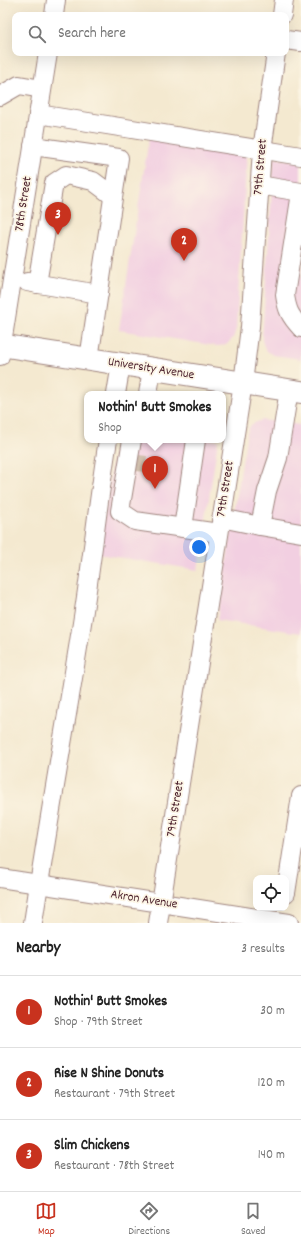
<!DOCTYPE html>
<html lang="en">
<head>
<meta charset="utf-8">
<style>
	:root { --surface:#fff; --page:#f2f2f2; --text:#222; --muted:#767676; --line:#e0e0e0; --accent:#c8321e }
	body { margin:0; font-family:Dekko,sans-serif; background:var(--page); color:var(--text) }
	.controls { position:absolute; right:12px; bottom:12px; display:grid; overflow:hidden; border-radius:8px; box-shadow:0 4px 16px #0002 }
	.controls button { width:36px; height:36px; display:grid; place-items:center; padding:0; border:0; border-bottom:1px solid var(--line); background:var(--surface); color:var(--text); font:20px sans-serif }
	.you { position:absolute; left:199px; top:547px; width:14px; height:14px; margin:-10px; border:3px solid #fff; border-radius:50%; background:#1a73e8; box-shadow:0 0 0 6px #1a73e833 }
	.badge { display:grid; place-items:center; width:26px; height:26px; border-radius:50%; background:var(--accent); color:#fff; font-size:13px; font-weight:700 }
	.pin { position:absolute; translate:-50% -33px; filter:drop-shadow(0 1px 2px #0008) }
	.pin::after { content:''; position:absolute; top:21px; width:14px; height:12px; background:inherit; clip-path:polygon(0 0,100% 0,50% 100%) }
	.popup { position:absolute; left:84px; top:391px; width:142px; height:52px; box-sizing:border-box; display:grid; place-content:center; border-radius:8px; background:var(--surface); filter:drop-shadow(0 1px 3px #0005); font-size:13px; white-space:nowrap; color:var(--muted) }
	.popup b { font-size:15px; color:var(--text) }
	.popup::after { content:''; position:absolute; left:50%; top:100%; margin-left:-8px; border:8px solid transparent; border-top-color:var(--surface) }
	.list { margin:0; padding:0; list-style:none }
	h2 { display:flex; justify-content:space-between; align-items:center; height:52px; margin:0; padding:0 16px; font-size:17px }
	h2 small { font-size:13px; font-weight:400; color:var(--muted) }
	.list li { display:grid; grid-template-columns:26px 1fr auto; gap:12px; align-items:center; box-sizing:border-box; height:72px; padding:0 16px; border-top:1px solid var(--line) }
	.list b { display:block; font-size:15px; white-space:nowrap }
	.list p { margin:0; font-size:13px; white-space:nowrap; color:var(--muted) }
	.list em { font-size:13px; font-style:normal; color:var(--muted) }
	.icon { flex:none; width:22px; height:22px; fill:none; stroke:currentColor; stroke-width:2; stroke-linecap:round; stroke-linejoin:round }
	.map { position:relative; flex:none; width:301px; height:923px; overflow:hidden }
	.search { position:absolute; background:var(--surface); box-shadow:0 4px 16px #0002; left:12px; right:12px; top:12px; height:44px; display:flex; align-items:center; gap:10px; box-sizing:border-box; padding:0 14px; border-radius:8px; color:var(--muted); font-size:15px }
	.sheet { height:268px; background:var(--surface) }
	nav { display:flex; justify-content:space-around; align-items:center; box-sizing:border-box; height:56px; border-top:1px solid var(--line); background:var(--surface); font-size:11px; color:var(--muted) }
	nav a { display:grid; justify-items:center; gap:2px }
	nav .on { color:var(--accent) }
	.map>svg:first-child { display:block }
	.built { fill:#f2cfe1 }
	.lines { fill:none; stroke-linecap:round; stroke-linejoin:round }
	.minor-tunnel { stroke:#d2c1af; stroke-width:18; stroke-dasharray:18 9; stroke-linecap:butt }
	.minor-casing { stroke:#9f847e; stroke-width:20 }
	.major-casing { stroke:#9f847e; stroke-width:24 }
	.minor { stroke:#fff; stroke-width:18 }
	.major { stroke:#fff; stroke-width:22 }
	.labels { text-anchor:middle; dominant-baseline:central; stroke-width:3.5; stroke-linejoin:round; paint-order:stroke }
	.street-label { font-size:13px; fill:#4a1f2b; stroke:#fcf5e5 }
</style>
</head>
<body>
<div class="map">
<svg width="301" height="923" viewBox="0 0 301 923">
	<rect width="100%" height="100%" fill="#fcf5e5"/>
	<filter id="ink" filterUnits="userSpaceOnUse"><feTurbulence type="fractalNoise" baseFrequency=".025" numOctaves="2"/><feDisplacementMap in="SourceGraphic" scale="8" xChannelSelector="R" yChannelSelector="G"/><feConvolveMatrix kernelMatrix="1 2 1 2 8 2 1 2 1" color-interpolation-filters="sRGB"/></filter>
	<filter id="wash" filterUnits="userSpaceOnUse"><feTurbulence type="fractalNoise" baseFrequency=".012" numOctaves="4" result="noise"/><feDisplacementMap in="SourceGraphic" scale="16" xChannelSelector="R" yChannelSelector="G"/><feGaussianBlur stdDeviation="0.9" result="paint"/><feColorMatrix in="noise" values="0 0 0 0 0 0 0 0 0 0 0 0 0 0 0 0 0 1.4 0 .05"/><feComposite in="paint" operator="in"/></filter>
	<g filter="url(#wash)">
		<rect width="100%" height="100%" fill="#f4e9d0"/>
		<g class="built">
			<path d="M149 138 247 154 236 329 233 338 226 345 217 346 119 330Z"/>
			<path d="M274 158 301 162V359L273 355 267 351 264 346 262 340Z"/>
			<path d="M262 420 301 425V633L217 620 247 433 249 428 252 424Z"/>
			<path d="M116 440H218L198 570 98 554Z"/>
		</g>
	</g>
	<g filter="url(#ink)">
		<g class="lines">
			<path class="minor-tunnel" d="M136 471 138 455"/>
			<g class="minor-casing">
				<g id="minor">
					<path d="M54 15 56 0"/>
					<path d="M282 15 284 0"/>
					<path d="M286 40 301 42"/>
					<path d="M0 96 19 85 42 89"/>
					<path d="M38 114 301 156"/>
					<path d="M33 146 119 158 89 359"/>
					<path d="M259 185 301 192"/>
					<path d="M301 193 285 295C287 310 290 316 301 328"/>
					<path d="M27 282 99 294"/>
					<path d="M37 284 54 183 66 175 93 181 113 196"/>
					<path d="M0 356 48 53"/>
					<path d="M289 390 278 458 267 491 260 526 301 533"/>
					<path d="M116 394 121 364"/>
					<path d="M148 394 152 369"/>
					<path d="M132 440 120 511 135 521 219 533"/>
					<path d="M221 518 260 526"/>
					<path d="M183 528 196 440"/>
					<path d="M0 878 289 923"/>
					<path d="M286 893 301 796"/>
					<path d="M33 923C48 823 66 723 82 623 92 562 98 501 108 440"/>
					<path d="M158 923 243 383 250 327 262 150 276 53"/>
				</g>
			</g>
			<g class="major-casing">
				<path id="major" d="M0 345 301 392"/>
			</g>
			<use href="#minor" class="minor"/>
			<use href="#major" class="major"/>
		</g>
	</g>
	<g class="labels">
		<g class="street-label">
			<text transform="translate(261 167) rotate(-85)">79th Street</text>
			<text transform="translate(24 204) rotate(-81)">78th Street</text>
			<text transform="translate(151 369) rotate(9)">University Avenue</text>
			<text transform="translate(226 489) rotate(-81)">79th Street</text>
			<text transform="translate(176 809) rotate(-81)">79th Street</text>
			<text transform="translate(144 900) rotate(9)">Akron Avenue</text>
		</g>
	</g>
</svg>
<div class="controls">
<button><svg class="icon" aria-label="locate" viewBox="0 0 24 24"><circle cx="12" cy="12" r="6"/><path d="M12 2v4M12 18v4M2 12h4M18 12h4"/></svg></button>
</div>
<div class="you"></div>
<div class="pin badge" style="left:155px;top:489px">1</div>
<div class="popup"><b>Nothin' Butt Smokes</b>Shop</div>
<div class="pin badge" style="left:184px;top:261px">2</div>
<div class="pin badge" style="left:58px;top:235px">3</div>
<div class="search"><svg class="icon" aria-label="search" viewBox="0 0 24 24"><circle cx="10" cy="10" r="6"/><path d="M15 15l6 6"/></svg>Search here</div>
</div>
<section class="sheet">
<h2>Nearby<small>3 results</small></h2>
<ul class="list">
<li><span class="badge">1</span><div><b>Nothin' Butt Smokes</b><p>Shop · 79th Street</p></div><em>30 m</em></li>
<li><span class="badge">2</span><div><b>Rise N Shine Donuts</b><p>Restaurant · 79th Street</p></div><em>120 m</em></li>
<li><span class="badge">3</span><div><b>Slim Chickens</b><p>Restaurant · 78th Street</p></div><em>140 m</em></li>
</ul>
</section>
<nav>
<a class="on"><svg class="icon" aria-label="map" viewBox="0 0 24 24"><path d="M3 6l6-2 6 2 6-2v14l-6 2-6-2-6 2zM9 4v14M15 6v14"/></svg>Map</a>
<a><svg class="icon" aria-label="directions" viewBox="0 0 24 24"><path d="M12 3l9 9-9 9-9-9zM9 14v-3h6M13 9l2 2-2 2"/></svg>Directions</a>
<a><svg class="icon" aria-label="saved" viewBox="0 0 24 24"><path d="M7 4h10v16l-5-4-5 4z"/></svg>Saved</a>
</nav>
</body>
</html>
